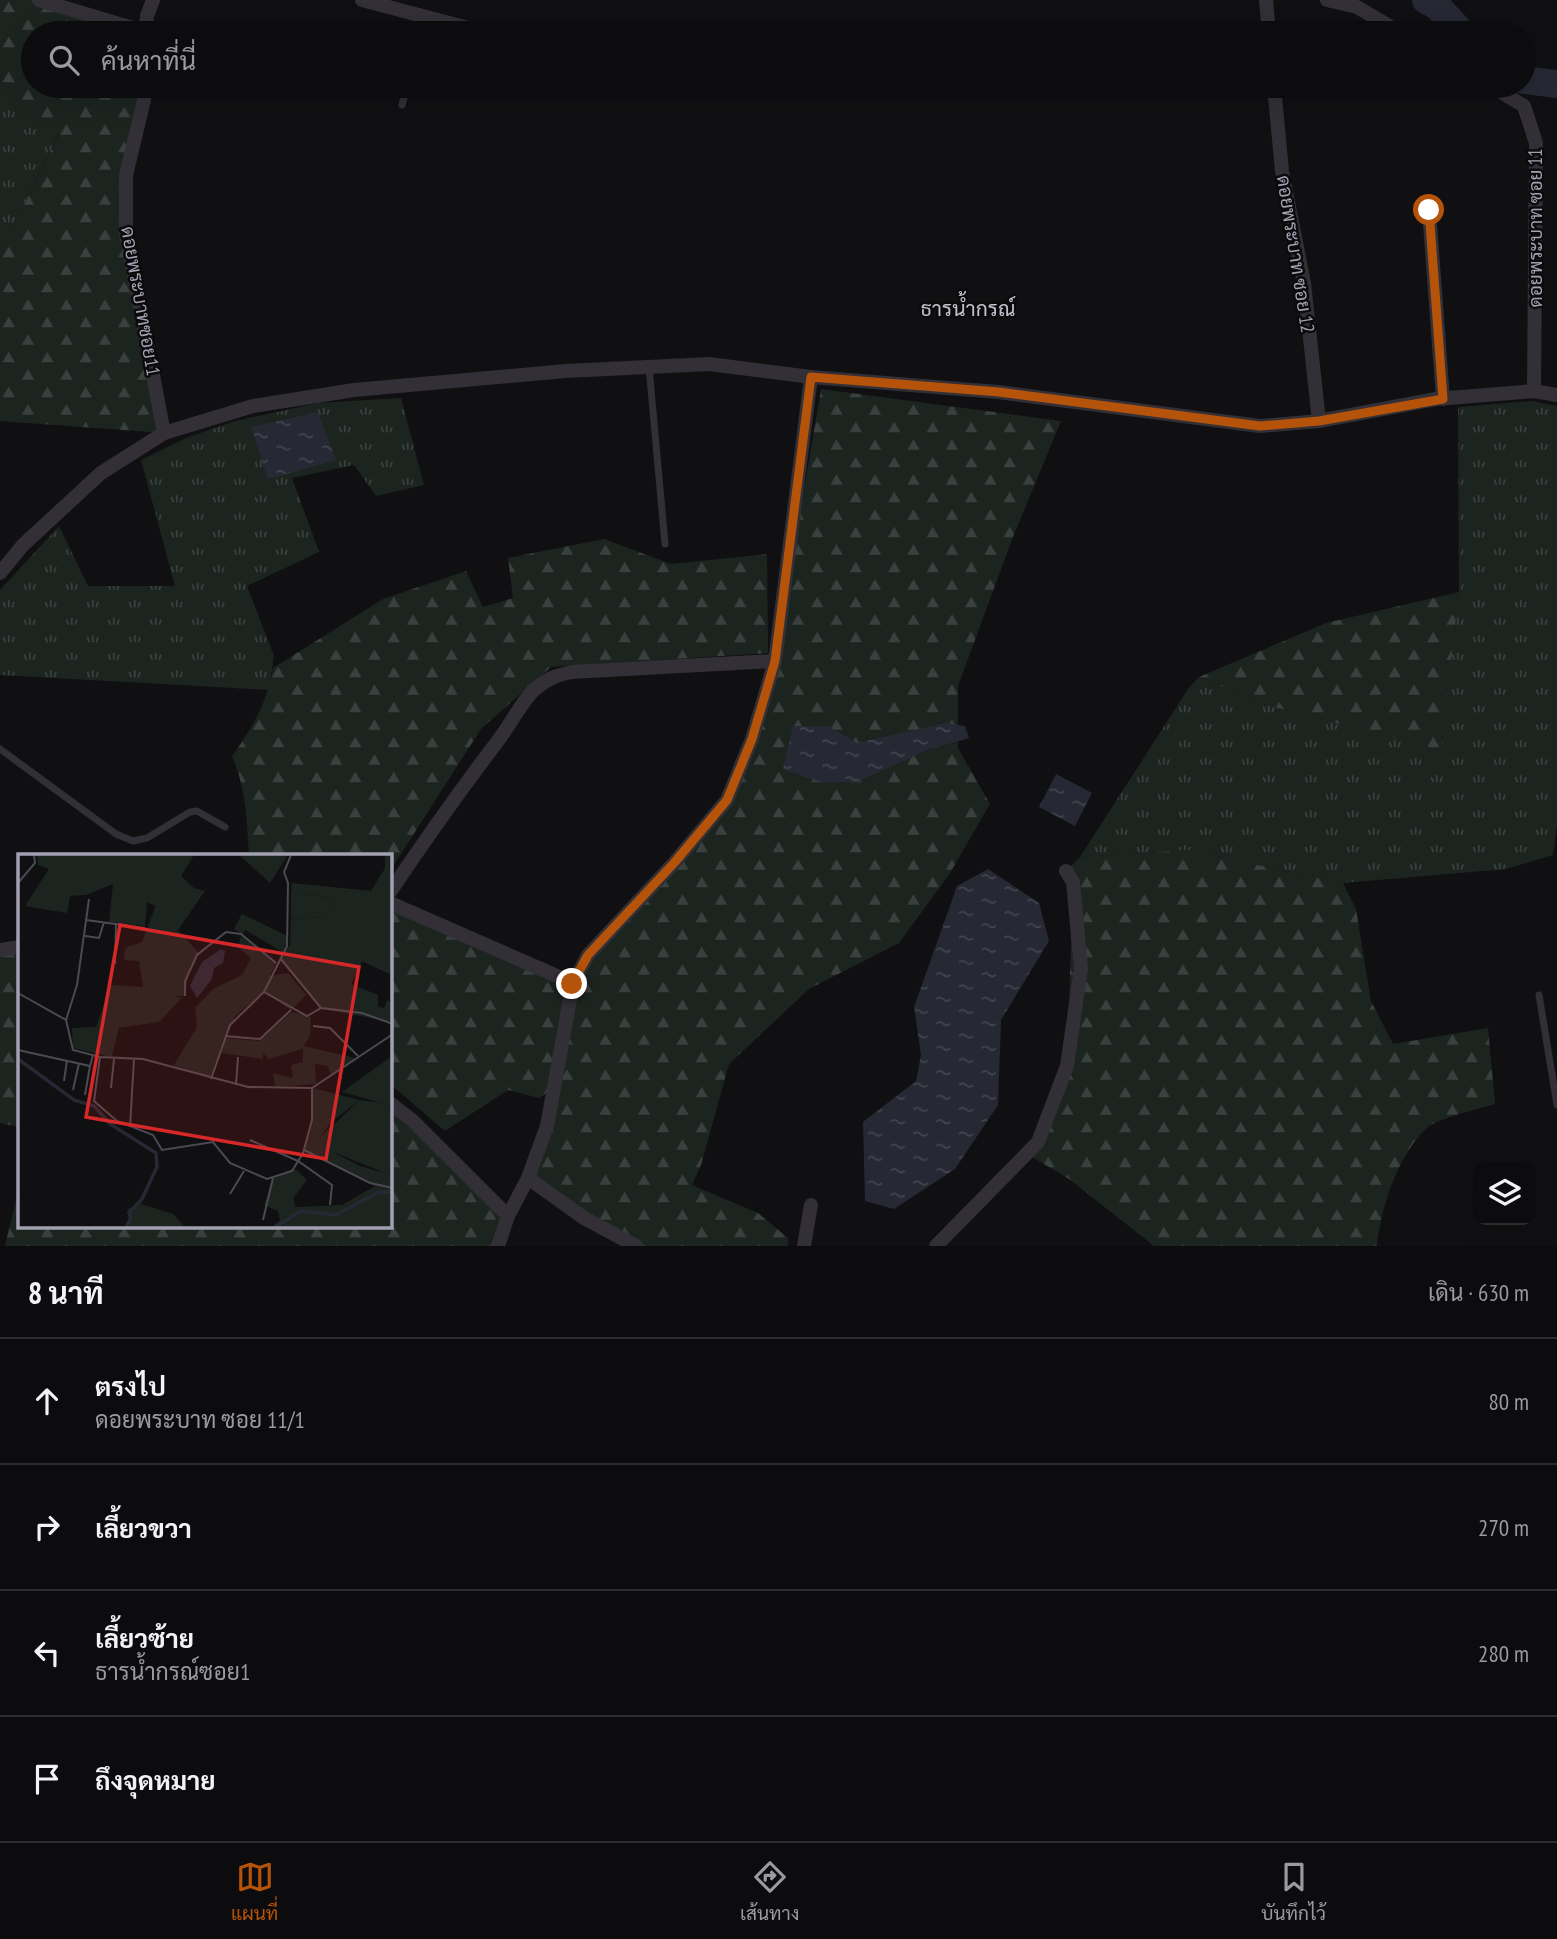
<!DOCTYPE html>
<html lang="th">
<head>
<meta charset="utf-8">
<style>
	:root { --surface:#0c0b0d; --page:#1a191b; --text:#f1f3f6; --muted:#9a9b9d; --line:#2c2b2e; --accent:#b45309 }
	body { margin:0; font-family:"PT Sans Narrow",Sarabun,sans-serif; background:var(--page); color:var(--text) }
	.controls { position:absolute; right:21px; bottom:21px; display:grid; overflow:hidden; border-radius:14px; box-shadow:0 7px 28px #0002 }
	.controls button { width:63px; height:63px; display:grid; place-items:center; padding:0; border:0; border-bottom:2px solid var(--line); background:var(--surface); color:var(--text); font:35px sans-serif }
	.stop { position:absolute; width:21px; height:21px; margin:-16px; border:5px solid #b45309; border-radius:50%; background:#fff }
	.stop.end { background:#b45309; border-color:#fff; box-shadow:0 2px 7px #0008 }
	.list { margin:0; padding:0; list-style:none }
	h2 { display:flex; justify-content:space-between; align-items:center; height:91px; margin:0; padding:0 28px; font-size:30px }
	h2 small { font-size:23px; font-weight:400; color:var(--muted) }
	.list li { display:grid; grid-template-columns:46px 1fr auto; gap:21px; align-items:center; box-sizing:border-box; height:126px; padding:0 28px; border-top:2px solid var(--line) }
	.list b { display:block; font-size:26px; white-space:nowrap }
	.list p { margin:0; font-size:23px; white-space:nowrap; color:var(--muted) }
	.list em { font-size:23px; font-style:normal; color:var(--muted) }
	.icon { flex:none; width:38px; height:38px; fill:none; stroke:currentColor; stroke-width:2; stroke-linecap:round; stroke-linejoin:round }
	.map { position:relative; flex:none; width:1557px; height:1246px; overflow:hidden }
	.search { position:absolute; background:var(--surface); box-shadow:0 7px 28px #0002; left:21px; right:21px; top:21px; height:77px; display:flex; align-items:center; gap:18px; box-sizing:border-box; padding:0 24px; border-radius:38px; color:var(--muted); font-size:26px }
	.sheet { height:595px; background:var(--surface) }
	nav { display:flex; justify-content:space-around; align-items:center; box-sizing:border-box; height:98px; border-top:2px solid var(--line); background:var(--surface); font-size:19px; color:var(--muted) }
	nav a { display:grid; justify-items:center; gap:4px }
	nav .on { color:var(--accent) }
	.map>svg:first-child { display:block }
	.grass { fill:url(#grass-tufts) }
	.forest { fill:url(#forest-firs) }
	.water { fill:url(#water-ripples) }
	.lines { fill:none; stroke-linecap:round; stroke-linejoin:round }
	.river { stroke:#262834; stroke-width:28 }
	.lane { stroke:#323036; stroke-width:7 }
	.street { stroke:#323036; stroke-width:14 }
	.route { stroke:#b45309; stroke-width:9 }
	.labels { text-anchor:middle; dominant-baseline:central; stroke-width:5; stroke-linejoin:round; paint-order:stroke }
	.street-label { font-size:19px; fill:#a3a0b2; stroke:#0b0b0c }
	.neighbourhood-label { font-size:21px; fill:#c3c1ce; stroke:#0b0b0c }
	.inset-river { fill:none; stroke:#262834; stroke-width:3.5 }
	.inset-road { fill:none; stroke:#4b4951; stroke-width:2 }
	.view { fill:#d62828; fill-opacity:0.15; stroke:#d62828; stroke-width:3.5 }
	.inset-edge { fill:none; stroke:#a3a0b2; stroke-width:3.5 }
</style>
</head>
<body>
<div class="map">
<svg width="1557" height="1246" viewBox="0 0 1557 1246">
	<defs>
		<pattern id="grass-tufts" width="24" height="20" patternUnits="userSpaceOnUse" patternTransform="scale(1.75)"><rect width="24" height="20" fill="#1c2420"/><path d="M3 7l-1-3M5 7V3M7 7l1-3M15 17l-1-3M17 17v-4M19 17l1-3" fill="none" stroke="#3a403e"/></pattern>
		<pattern id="forest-firs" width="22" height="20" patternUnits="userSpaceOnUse" patternTransform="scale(1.75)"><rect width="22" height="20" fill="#1c2420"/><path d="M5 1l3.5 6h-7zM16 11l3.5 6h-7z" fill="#3a403e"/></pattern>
		<pattern id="water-ripples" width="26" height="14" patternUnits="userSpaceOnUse" patternTransform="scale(1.75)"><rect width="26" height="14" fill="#262834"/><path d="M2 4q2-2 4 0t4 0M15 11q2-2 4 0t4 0" fill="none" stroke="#42444f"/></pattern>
	</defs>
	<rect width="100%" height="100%" fill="#100f11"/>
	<g class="grass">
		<path d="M0 80 59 133 6 241 0 247Z"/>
		<path d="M401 398 424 485 376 496 354 465 292 478 319 552 247 586 274 656 269 690 0 675V590L59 526 88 586H175L141 460 186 438 235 421 318 403Z"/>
		<path d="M1532 401 1557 406V825L1553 855 1506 869 1343 883 1188 850 1080 857 1188 689 1199 677 1266 705 1441 749 1459 592 1458 407Z"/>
	</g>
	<g class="forest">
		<path d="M0 0H39L145 33H33V86H144L126 175V232L164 433 0 421V247L6 241 59 134 0 80Z"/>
		<path d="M821 389 1061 421 1013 537 958 686V748L990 804 950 873 899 943 809 989 729 1064 701 1165 692 1185 758 1213 788 1238V1246H636L528 1178 553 1088 539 1098 508 1090 445 1131 390 1084V903L572 983 727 800 775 661Z"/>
		<path d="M604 539 671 564 767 554 768 653 551 667 481 729 390 871V856H249C247 822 246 787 232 756 252 729 268 701 273 668L383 599 466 571 483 607 513 598 508 558Z"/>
		<path d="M1459 592 1441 750 1266 705 1199 677 1326 623Z"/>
		<path d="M1188 850 1343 883 1356 909 1371 1001 1393 1044 1488 1028 1495 1104C1481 1108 1437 1119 1428 1127 1398 1154 1381 1207 1377 1246H1154L1069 1179 1027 1154 1067 1066 1073 882 1066 871 1080 857Z"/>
		<path d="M19 947V1127L0 1123V950Z"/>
		<path d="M390 1103 508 1216 493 1246H5L19 1187V1227H390Z"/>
	</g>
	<g class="water">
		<path d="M318 412 336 460 268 479 251 427Z"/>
		<path d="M946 723 965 726 969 738 932 748 857 782H821L783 769 793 726H828L857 743Z"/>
		<path d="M1056 774 1092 793 1075 826 1039 807Z"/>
		<path d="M988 869 1039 903 1049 941 1001 1020 998 1105 955 1169 894 1209 865 1201 863 1122 916 1081 921 1055 914 1007 957 886Z"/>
	</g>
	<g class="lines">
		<g class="river">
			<path d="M1426 0 1437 6 1462 33"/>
			<path d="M1524 80 1557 84"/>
		</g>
		<g class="lane">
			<path d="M415 33 417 15"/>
			<path d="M402 105 407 86"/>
			<path d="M649 367 665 544"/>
			<path d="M0 749 116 834 133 841 147 838 190 812 197 811 225 827"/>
			<path d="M1539 995 1557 1105"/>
		</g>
		<g class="street">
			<path d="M39 0 146 32"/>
			<path d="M362 0 487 33"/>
			<path d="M1266 0 1269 33"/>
			<path d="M1327 0 1357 7 1401 33"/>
			<path d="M145 33 147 16 153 0"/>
			<path d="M144 86V100L126 175V233L164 433"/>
			<path d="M1274 86 1282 171 1304 283 1319 421"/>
			<path d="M1491 86 1524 106 1536 143 1534 391"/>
			<path d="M1429 210 1443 399"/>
			<path d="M0 573 23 545 101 473 164 433 253 406 354 390 566 371 709 364 811 377 998 392 1260 426 1319 421 1436 399 1534 391 1557 395"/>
			<path d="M390 892C425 840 461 789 500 738 511 723 521 703 534 690 546 679 557 675 572 672L775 661"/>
			<path d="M390 903 573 983"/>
			<path d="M0 950 19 947"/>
			<path d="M390 1103 413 1121 508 1216"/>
			<path d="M528 1178 584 1218 636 1246"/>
			<path d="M498 1246 508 1216 528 1178 547 1126 573 983 588 955 674 863 727 800 752 739 775 661 811 377"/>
			<path d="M804 1246 811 1205"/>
			<path d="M936 1246 1038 1142 1067 1066 1081 968 1073 882 1066 871"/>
		</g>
	</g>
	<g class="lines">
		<path class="route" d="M572 984 588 955 674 863 727 800 752 739 775 661 811 377 999 392 1260 426 1319 421 1443 399 1429 210"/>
	</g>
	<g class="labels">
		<g class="street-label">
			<text transform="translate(1535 228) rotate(-90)">ดอยพระบาท ซอย 11</text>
			<text transform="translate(1296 254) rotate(81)">ดอยพระบาท ซอย 12</text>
			<text transform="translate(141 301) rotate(80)">ดอยพระบาทซอย11</text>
		</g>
		<g class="neighbourhood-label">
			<text x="968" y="308">ธารน้ำกรณ์</text>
		</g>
	</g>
	<g transform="translate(18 854)">
		<rect width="374" height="374" fill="#100f11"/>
		<path d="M273 37 311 44 313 56 303 63 273 65ZM130 38 146 37 158 38 149 58 129 48ZM224 60 270 82 265 98 227 76 224 80 216 75ZM92 131 125 133 164 144 141 168 106 151 94 203 55 194 54 174 78 173ZM285 192 337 204 313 223 310 212 297 210 298 230 257 233 255 219 275 224 273 211 285 208ZM342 246 363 249 374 258V314L367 319 313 297 302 283ZM123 350 155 360 167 373H111L110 355Z" fill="#1c2420"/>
		<path d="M19 1H176L163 22 176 34 187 37 160 76 181 99 172 112 167 142H148L125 133 121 107 106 106 107 94 124 88 138 51 149 57 157 38H130L127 72 91 68 95 30 68 41 52 42 49 59 7 52 31 15 20 11ZM221 1H270L252 29ZM367 1H374V115L371 120 344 107 333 130 360 141V152L366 155 369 146 374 149V168L305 155 262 104 272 91 273 65 303 63 313 56 311 44 273 37 274 29 353 37 367 14ZM223 82 258 109 252 122 270 119 288 141 273 156 246 138 217 162 192 223 156 211 179 173 177 154 195 135 224 121 233 104 220 93ZM106 151 132 162 141 168 99 174ZM274 158 293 163 292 182 284 195 251 205 245 199V205L204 199 207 184 241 187ZM374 202V258L363 249 324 238ZM294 234 342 246 313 268 302 283 313 297 342 312 367 319 374 314V373H254L262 366 260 357 246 351 255 324 276 314 289 326 276 343 277 353 324 351 357 332 286 296 293 275Z" fill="#1c2420"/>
		<path d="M203 95 207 97 205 109 196 114 194 125 179 144 172 132 184 108Z" fill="#262834"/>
		<path class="inset-river" d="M0 205 56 246 76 252 92 270 138 299 139 313 124 345 111 359 113 364 108 373M257 373 283 357 318 361 361 338H375"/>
		<path class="inset-road" d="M0 29 17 9 16 1M68 66 127 74M67 82 81 84 86 68M262 104 303 154 344 159 375 170M97 110 98 69M246 138 289 162 303 154M0 139 48 166 55 196 82 203 125 205 230 233 294 234 375 180M167 142V127L179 101 208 78 223 80 258 109M48 166 59 131 71 45M295 172 312 174 340 202M207 182 242 185 273 156M0 196 72 212 75 201M82 203 76 247 99 267 135 281 144 296 195 288 212 309 249 325 274 317 285 299 294 266V234M193 225 212 171 246 138 269 92 270 29 266 18 273 1M46 227 49 206M218 231 220 203M93 234 96 205M55 236 61 209M67 241 72 212M112 273 116 205M232 286 280 307 314 331 312 351M286 296 352 329 375 334M212 340 226 317M245 366 255 324"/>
		<path class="view" d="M102 71 341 113 308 305 68 263Z"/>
		<rect width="374" height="374" class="inset-edge"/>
	</g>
</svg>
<div class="controls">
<button><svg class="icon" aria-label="layers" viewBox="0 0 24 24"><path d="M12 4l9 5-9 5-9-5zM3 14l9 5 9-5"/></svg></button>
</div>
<div class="stop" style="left:1429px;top:210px"></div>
<div class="stop end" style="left:572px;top:984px"></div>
<div class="search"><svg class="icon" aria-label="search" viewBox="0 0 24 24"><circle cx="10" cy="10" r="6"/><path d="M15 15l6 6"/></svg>ค้นหาที่นี่</div>
</div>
<section class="sheet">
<h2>8 นาที<small>เดิน · 630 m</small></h2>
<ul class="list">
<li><svg class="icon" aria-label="ahead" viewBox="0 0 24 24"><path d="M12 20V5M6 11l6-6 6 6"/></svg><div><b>ตรงไป</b><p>ดอยพระบาท ซอย 11/1</p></div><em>80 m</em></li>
<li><svg class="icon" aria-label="right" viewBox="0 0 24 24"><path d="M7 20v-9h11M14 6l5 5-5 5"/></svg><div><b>เลี้ยวขวา</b></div><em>270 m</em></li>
<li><svg class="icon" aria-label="left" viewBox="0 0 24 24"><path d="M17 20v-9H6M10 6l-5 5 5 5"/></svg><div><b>เลี้ยวซ้าย</b><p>ธารน้ำกรณ์ซอย1</p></div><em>280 m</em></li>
<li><svg class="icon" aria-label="arrive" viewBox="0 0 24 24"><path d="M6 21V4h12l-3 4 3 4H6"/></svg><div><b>ถึงจุดหมาย</b></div></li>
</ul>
</section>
<nav>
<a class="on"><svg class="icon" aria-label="map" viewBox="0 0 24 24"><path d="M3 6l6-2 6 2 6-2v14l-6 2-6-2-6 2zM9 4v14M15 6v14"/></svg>แผนที่</a>
<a><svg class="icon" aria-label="directions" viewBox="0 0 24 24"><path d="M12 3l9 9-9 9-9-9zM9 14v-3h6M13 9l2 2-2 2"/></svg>เส้นทาง</a>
<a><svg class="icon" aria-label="saved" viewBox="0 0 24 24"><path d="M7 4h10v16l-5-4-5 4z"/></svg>บันทึกไว้</a>
</nav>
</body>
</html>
